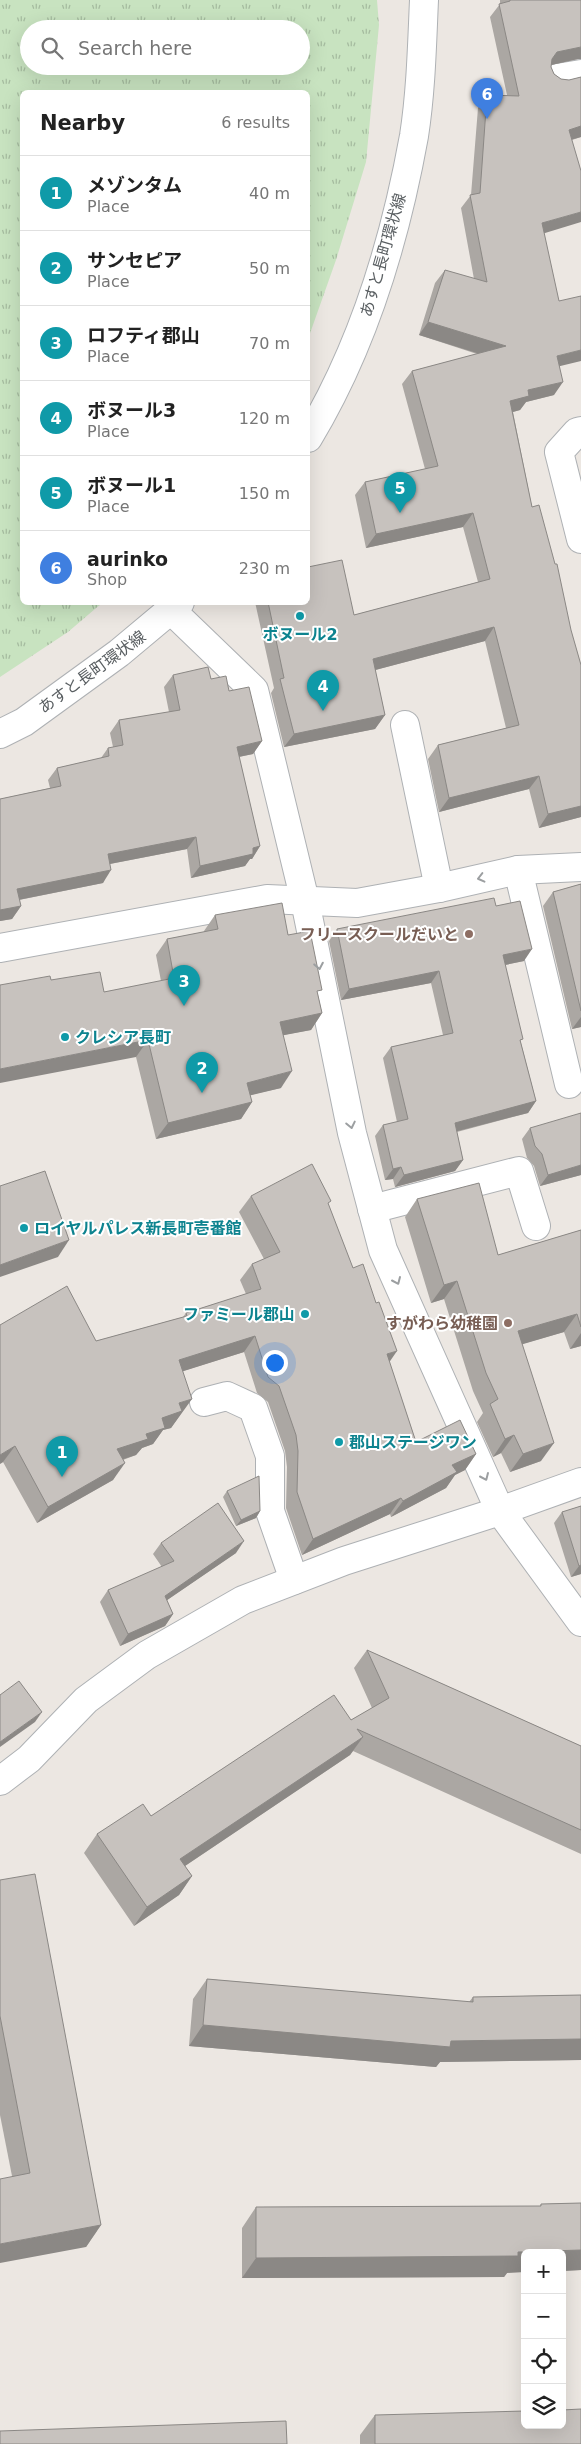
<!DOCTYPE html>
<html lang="en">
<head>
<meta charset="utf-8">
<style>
	:root { --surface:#fff; --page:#f6f6f6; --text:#222; --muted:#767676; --line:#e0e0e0; --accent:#d93025 }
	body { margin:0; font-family:"DejaVu Sans","Noto Sans JP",sans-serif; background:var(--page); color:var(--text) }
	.controls { position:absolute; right:15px; bottom:15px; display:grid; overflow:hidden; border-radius:8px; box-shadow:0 5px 20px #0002 }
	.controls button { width:45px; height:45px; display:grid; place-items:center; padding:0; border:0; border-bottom:1px solid var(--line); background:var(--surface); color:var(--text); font:25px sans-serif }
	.you { position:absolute; left:274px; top:1362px; width:18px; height:18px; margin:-12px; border:4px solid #fff; border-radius:50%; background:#1a73e8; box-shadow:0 0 0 8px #1a73e833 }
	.badge { display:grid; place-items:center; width:32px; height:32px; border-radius:50%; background:var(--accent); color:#fff; font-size:16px; font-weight:700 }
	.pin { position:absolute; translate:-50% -41px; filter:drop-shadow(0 1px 2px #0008) }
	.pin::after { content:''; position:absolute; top:26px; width:18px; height:15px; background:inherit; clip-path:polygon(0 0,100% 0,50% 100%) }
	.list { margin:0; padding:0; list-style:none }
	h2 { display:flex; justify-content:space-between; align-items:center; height:65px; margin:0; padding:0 20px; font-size:21px }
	h2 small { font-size:16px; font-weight:400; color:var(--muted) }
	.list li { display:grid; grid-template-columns:32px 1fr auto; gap:15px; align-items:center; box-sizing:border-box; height:75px; padding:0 20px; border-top:1px solid var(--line) }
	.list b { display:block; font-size:19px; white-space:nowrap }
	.list p { margin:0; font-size:16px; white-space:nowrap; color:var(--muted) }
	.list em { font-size:16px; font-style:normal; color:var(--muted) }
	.icon { flex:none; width:28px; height:28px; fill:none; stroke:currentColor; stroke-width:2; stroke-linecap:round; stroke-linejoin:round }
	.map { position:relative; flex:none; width:581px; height:2444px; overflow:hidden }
	.search { position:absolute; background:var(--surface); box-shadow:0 5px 20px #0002; left:20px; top:20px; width:290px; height:55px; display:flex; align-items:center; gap:12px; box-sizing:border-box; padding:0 18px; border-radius:28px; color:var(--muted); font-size:19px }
	.panel { position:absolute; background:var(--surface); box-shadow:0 5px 20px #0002; left:20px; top:90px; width:290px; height:515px; border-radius:8px }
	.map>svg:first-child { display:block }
	.grass { fill:url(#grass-tufts); fill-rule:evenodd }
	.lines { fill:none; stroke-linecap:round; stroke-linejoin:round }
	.minor-casing { stroke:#aeb1b4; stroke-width:30 }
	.minor { stroke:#fff; stroke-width:28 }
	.wall { fill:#aba7a3 }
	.shaded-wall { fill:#8b8885 }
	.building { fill:#c7c2be; stroke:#8b8885 }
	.oneway { stroke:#9c9fa1 }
	.culture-dot { fill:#0f9aa8; stroke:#fff; stroke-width:2 }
	.education-dot { fill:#8d6e63; stroke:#fff; stroke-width:2 }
	.labels { text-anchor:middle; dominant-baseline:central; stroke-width:4; stroke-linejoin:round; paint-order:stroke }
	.street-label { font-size:16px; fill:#5a5f62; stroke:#fff }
	.culture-label { font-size:16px; font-weight:bold; fill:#0d838f; stroke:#fff; text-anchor:start }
	.education-label { font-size:16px; font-weight:bold; fill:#785e54; stroke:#fff; text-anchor:end }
</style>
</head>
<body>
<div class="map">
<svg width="581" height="2444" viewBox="0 0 581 2444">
	<defs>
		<pattern id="grass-tufts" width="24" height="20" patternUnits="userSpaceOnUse" patternTransform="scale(1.25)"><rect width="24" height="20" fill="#c8e3c0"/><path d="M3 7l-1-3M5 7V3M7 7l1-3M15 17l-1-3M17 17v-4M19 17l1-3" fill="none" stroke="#a5bb9f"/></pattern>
	</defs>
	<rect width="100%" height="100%" fill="#ece7e2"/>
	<path class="grass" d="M0 0H377L379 25 366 162 336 260 308 339V92H22V602L102 603 68 632 0 677ZM29 29H301V66H29Z"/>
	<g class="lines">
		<g class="minor-casing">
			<g id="minor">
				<path d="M557 78 581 74"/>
				<path d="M581 431 577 432 559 452 581 539"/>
				<path d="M308 438C363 347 395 241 414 136 421 91 422 45 424 0"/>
				<path d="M172 611 254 690 305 901 352 1133 383 1250 500 1511 581 1622"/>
				<path d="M405 725 439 888"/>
				<path d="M0 734 24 722 119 653 180 602"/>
				<path d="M518 870 569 1084"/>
				<path d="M0 948 267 899 357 903 439 888 518 870 581 867"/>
				<path d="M372 1209 519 1171 536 1226"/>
				<path d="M204 1402 227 1396 253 1408 270 1456V1511L294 1580"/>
				<path d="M0 1781 29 1759 86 1700 147 1655 243 1600 344 1561 500 1511 581 1482"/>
			</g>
		</g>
		<use href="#minor" class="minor"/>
	</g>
	<g class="wall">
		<path d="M500 0H581L578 59 551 65V67L554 74 561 79 569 80 581 77V137L572 140 544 233 560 366 554 395 526 402 520 410 513 412 532 507 581 665V817L539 828 529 789 439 812 428 759 438 745 506 728 485 641 375 670 385 715 375 729 284 747 271 693 274 688 255 602H308L354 615 478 582 463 527 366 548 355 495 365 482 425 469 402 384 412 371 477 354 419 335 435 283 445 270 474 279 461 208 471 195 478 108 487 95H507L490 17 500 4Z"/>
		<path d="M173 675 211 679 229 691 262 741 253 754 239 757 260 846 252 859H250L245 866 191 878 187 849 110 864 103 883 19 900 21 906 12 919 0 921V799L50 788 48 780 57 768 101 758 108 748 113 747 110 733 119 720 169 712 164 687Z"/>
		<path d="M581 884V1027L572 1029 543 906 553 892Z"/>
		<path d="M496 906 524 961 505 965 521 1043 536 1101 528 1113 457 1132 463 1160 455 1171 395 1187 393 1179 385 1180 375 1136 383 1125 397 1122 383 1058 391 1047 443 1035 431 983 341 1000 329 941 337 929Z"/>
		<path d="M215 915 288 935 318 995 322 1013 311 1030 283 1035 281 1088 250 1095 252 1102 241 1119 156 1139 136 1057 51 980 104 992 161 981 156 955 167 939 204 932V931Z"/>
		<path d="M530 1128 581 1175 540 1186 534 1166 527 1158 522 1139Z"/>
		<path d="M251 1196 328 1205 389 1362 416 1442 476 1454 465 1470 455 1475 446 1488 391 1517 390 1514 302 1555 286 1508 287 1467 285 1451 268 1402 257 1393 244 1352 183 1371 180 1415 171 1428 163 1430 153 1444 142 1448 136 1455 123 1460 113 1480 37 1523 3 1462 0 1464 96 1341 183 1317 186 1313 246 1294 240 1280 252 1264 264 1259 239 1212Z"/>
		<path d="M417 1199 498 1255 581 1230V1346L570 1349 564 1332 522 1344 541 1461 510 1472 501 1453 493 1457 477 1422 483 1413 473 1391 444 1299 431 1303 405 1217Z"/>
		<path d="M227 1491 260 1511 256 1518 236 1526 223 1497Z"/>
		<path d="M581 1506V1574L571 1577 554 1523 562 1512Z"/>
		<path d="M161 1543 236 1553 167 1600 173 1614 165 1626 120 1646 100 1602 108 1590 162 1567 153 1554Z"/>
		<path d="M367 1650 581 1746V1854L353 1751 350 1755 185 1866 192 1876 179 1895 134 1926 84 1853 97 1834 151 1816 351 1720 372 1708 354 1668Z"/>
		<path d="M0 1880 101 2225 86 2247 12 2176 0 2115Z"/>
		<path d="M207 1979 469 2002 473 1997 581 1995V2060L440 2062 436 2067 189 2046 193 1999Z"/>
		<path d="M581 2203V2270L562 2271V2253L507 2273 504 2277 242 2278V2228L256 2207 540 2206 541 2204Z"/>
		<path d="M375 2415 581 2444H360V2435Z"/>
	</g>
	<g class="shaded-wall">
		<path d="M581 47V59H578L547 66 557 52Z"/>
		<path d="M581 126V137L559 143 569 130Z"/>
		<path d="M581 212V222L532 237 542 223Z"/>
		<path d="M428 322 506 346 496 359 419 335Z"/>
		<path d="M581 350V361L548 369 557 356Z"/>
		<path d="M563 382 554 395 526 402 520 410 501 415 510 401 528 390Z"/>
		<path d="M473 513 463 527 366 548 376 534Z"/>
		<path d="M494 627 485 641 364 673 373 659Z"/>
		<path d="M385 715 375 729 284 747 294 734Z"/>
		<path d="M262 741 253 754 228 759 237 747Z"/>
		<path d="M539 776 529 789 439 812 449 798Z"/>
		<path d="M581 806V817L539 828 548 814Z"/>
		<path d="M196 837 187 849 99 866 108 854Z"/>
		<path d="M260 846 252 859H250L245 866 191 878 200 866 253 848Z"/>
		<path d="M111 870 103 883 8 902 17 889Z"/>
		<path d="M21 906 12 919 0 921V910Z"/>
		<path d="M532 949 524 961 495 967 503 955Z"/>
		<path d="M439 971 431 983 341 1000 349 989Z"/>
		<path d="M322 1013 311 1030 269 1038 280 1022Z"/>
		<path d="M581 1017V1027L572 1029Z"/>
		<path d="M148 1040 136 1057 0 1083V1069Z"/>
		<path d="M292 1071 281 1088 235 1099 247 1083Z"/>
		<path d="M536 1101 528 1113 446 1134 455 1123Z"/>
		<path d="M252 1102 241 1119 156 1139 168 1123Z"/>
		<path d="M463 1160 455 1171 395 1187 404 1175Z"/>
		<path d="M581 1165V1175L540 1186 548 1175Z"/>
		<path d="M401 1167 393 1179 385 1180 393 1169Z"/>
		<path d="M69 1240 58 1257 0 1277V1265Z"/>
		<path d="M457 1281 444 1299 431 1303 444 1285Z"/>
		<path d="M577 1314 564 1332 506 1349 518 1331Z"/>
		<path d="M581 1333V1346L570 1349Z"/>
		<path d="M255 1336 244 1352 168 1376 179 1360Z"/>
		<path d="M397 1351 386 1367 387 1354Z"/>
		<path d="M192 1399 171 1428 163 1430 153 1444 142 1448 136 1455 105 1465 117 1449 146 1434 162 1418 179 1403Z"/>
		<path d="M514 1435 501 1453 493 1457 505 1439Z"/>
		<path d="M554 1443 541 1461 510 1472 523 1454Z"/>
		<path d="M15 1446 3 1462 0 1464V1455Z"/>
		<path d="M476 1454 465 1470 455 1475 446 1488 391 1517 403 1501 452 1465Z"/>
		<path d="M125 1463 113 1480 37 1523 48 1507Z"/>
		<path d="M401 1498 390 1514 302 1555 313 1539Z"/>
		<path d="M260 1511 256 1518 236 1526 241 1520Z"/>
		<path d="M244 1541 236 1553 157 1607 165 1596Z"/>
		<path d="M581 1565V1574L571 1577 579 1566Z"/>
		<path d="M173 1614 165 1626 120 1646 128 1634Z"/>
		<path d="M42 1712 35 1722 0 1747V1742Z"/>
		<path d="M363 1737 350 1755 167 1878 180 1859Z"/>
		<path d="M192 1876 179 1895 134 1926 147 1907Z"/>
		<path d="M203 2025 451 2041 581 2039V2060L440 2062 436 2067 189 2046Z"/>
		<path d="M101 2225 86 2247 0 2263V2244Z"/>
		<path d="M581 2250V2270L562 2271V2253H525V2272L507 2273 504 2277 242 2278 256 2258Z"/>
	</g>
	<g class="building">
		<path d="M510 0H581V47L557 52 552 59 551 67 554 74 561 79 569 80 581 77V126L569 130 581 171V212L542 223 559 301 581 296V350L557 356 563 382 528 390 529 396 510 401 532 507 539 505 555 564H557L571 630 581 665V806L548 814 539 776 449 798 438 745 519 725 494 627 373 659 385 715 294 734 280 679 284 678 268 602H308V567L342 560 354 615 490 579 473 513 376 534 365 482 438 466 412 371 506 346 428 322 445 270 487 282 470 195 480 193 487 95 519 96 499 4 510 1Z"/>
		<path d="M208 667 211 679 226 676 229 691 249 687 262 741 237 747 260 846 253 848V854L200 866 196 837 108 854 111 870 17 889 21 906 0 910V799L61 786 57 768 109 756 108 748 123 745 119 720 180 710 173 675Z"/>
		<path d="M581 884V1011L553 892Z"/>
		<path d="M494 898 496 906 520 901 532 949 503 955 523 1039 520 1040 536 1101 455 1123 463 1160 404 1175 401 1167 393 1169 383 1125 408 1119 391 1047 453 1033 439 971 349 989 337 929Z"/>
		<path d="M282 903 288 935 310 931 322 990 317 991 322 1013 280 1022 292 1071 247 1083 252 1102 168 1123 148 1040 0 1069V985L50 976 51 980 100 972 104 992 174 978 167 939 218 929 215 915Z"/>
		<path d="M581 1113V1165L548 1175 542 1154 535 1146 530 1128Z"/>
		<path d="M312 1164 331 1201 328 1203 353 1268 363 1264 376 1303 379 1302 397 1351 387 1354 416 1442 460 1420 476 1454 452 1465 457 1472 403 1501 401 1498 313 1539 297 1492 298 1451 296 1435 279 1386 268 1377 255 1336 179 1360 192 1399 179 1403 182 1411 162 1418 165 1428 146 1434 148 1439 117 1449 125 1463 48 1507 15 1446 0 1455V1325L67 1286 96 1341 187 1316 186 1313 261 1289 252 1264 280 1252 251 1196Z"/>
		<path d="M45 1171 69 1240 0 1265V1186Z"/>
		<path d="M479 1183 498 1255 581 1230V1327L577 1314 518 1331 554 1443 523 1454 514 1435 505 1439 490 1404 498 1399 486 1373 457 1281 444 1285 417 1199Z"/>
		<path d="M259 1476 260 1511 241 1520 227 1491Z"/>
		<path d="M218 1503 244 1541 165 1596 173 1614 128 1634 108 1590 174 1561 161 1543Z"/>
		<path d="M581 1506V1565L579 1566 562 1512Z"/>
		<path d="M367 1650 581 1746V1830L357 1729 363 1737 180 1859 192 1876 147 1907 97 1834 143 1804 151 1816 334 1695 351 1720 389 1698Z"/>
		<path d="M19 1681 42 1712 0 1742V1695Z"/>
		<path d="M35 1874 101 2225 0 2244V2179L30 2173 0 2016V1880Z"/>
		<path d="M207 1979 473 2002V1997L581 1995V2039L451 2041 450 2047 203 2025Z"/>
		<path d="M581 2203V2250L518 2252V2256L256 2258V2207L541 2206V2204Z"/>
		<path d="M581 2409V2444H375V2415L525 2411V2425H562V2410Z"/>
		<path d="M286 2421 287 2444H0V2431Z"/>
	</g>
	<defs><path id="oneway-chevron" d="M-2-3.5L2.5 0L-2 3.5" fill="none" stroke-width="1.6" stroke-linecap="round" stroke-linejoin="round" transform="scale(1.25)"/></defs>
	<g class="oneway">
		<use href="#oneway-chevron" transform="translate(481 878) rotate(166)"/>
		<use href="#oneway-chevron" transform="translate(319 966) rotate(79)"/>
		<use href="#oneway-chevron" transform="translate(351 1125) rotate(78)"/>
		<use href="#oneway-chevron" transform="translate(397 1281) rotate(66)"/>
		<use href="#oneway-chevron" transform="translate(485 1477) rotate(66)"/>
	</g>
	<g class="culture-dot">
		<circle cx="300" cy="616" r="5"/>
		<circle cx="65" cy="1037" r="5"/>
		<circle cx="24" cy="1228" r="5"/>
		<circle cx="305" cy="1314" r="5"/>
		<circle cx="339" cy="1442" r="5"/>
	</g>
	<g class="education-dot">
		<circle cx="469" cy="934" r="5"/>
		<circle cx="508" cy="1323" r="5"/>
	</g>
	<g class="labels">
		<g class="street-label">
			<text transform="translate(383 255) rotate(-74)">あすと長町環状線</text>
			<text transform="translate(92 672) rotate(-36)">あすと長町環状線</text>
		</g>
		<g class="culture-label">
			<text x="300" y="634" text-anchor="middle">ボヌール2</text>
			<text x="75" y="1037">クレシア長町</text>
			<text x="34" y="1228">ロイヤルパレス新長町壱番館</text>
			<text x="295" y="1314" text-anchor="end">ファミール郡山</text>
			<text x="349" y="1442">郡山ステージワン</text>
		</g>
		<g class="education-label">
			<text x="459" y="934">フリースクールだいと</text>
			<text x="498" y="1323">すがわら幼稚園</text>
		</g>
	</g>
</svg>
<div class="controls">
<button>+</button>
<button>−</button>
<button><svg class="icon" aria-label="locate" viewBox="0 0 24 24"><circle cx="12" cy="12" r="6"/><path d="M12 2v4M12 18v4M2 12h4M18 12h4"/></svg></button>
<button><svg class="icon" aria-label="layers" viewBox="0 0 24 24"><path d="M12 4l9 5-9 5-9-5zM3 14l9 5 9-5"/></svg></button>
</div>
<div class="you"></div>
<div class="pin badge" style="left:62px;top:1477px;background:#0f9aa8">1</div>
<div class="pin badge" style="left:202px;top:1093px;background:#0f9aa8">2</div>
<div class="pin badge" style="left:184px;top:1006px;background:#0f9aa8">3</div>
<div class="pin badge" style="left:323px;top:711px;background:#0f9aa8">4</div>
<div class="pin badge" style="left:400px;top:513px;background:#0f9aa8">5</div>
<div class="pin badge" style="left:487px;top:119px;background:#3f7fe0">6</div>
<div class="search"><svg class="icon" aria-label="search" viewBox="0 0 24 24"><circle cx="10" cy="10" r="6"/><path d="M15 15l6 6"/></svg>Search here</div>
<section class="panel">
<h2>Nearby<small>6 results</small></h2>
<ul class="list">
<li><span class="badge" style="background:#0f9aa8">1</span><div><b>メゾンタム</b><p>Place</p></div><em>40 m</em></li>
<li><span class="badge" style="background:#0f9aa8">2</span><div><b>サンセピア</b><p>Place</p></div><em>50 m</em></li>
<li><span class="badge" style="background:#0f9aa8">3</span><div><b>ロフティ郡山</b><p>Place</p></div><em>70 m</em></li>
<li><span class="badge" style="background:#0f9aa8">4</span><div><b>ボヌール3</b><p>Place</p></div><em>120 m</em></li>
<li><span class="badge" style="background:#0f9aa8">5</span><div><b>ボヌール1</b><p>Place</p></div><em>150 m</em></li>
<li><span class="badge" style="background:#3f7fe0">6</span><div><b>aurinko</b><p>Shop</p></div><em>230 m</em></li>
</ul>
</section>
</div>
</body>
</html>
